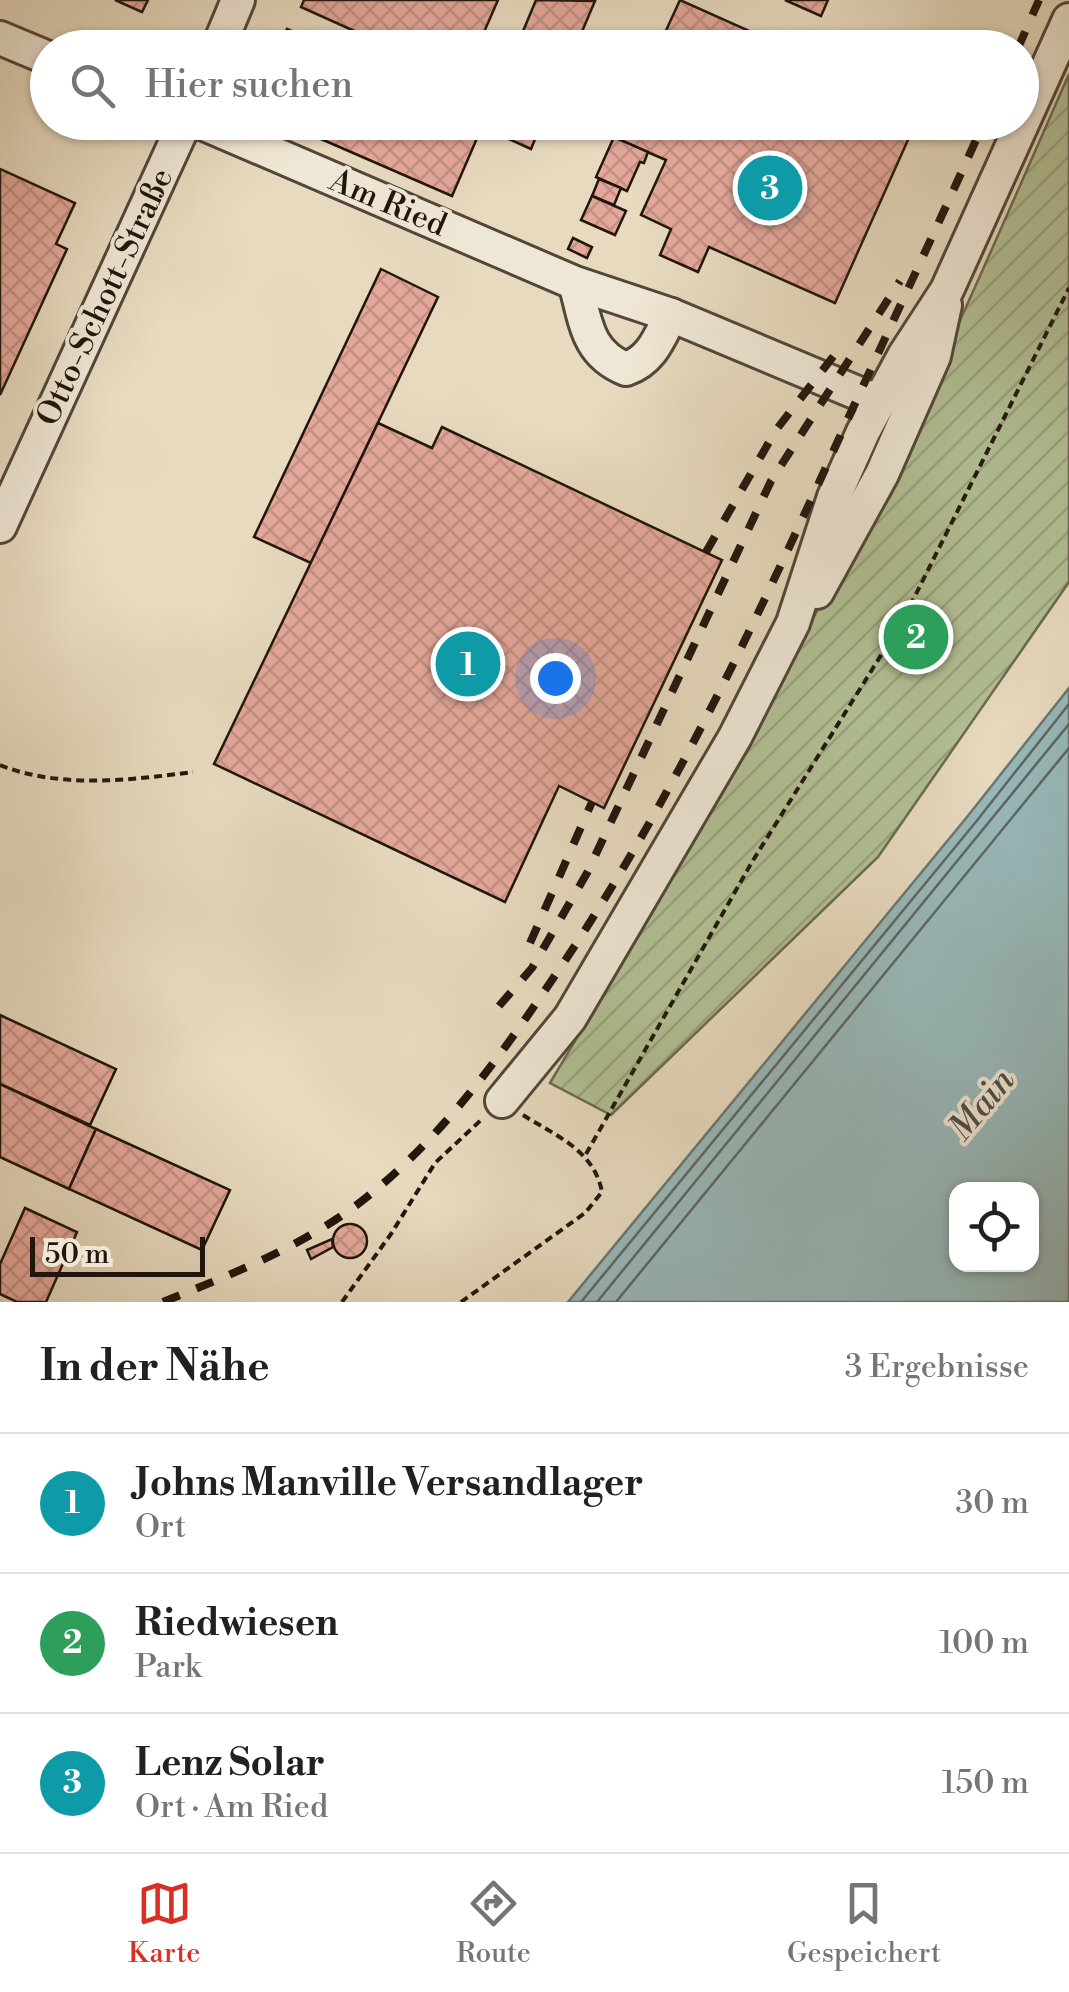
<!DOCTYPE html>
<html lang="de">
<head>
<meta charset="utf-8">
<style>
	:root { --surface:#fff; --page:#f6f6f6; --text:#202124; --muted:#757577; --line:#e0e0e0; --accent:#d93025 }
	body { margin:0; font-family:"Libre Bodoni",serif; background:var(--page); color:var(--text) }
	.controls { position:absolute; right:30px; bottom:30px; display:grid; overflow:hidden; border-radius:20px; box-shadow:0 2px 8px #0004 }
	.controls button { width:90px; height:90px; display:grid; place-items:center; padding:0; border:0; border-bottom:2px solid var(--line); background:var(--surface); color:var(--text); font:50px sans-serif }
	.scale { position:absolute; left:30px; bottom:25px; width:175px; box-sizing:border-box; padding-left:10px; border:5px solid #21150d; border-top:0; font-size:28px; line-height:35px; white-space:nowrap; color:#21150d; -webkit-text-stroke:8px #efe7d5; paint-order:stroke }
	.you { position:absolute; left:555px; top:678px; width:35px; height:35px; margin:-25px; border:8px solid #fff; border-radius:50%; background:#1a73e8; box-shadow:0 0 0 15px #1a73e833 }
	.badge { display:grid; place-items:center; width:65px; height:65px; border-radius:50%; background:var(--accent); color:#fff; font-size:32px; font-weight:700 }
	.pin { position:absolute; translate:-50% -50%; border:5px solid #fff; box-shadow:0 2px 10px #0006 }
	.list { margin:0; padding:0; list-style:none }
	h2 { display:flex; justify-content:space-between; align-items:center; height:130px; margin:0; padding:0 40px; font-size:42px }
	h2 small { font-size:32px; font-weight:400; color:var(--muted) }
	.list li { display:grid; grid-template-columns:65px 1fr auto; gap:30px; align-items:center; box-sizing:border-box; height:140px; padding:0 40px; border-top:2px solid var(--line) }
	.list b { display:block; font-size:38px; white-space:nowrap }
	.list p { margin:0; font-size:32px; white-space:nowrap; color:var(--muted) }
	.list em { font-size:32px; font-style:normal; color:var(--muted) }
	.icon { flex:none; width:55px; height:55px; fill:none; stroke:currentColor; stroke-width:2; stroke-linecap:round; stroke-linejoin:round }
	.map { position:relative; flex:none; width:1069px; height:1302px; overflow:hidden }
	.search { position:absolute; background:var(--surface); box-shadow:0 2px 8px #0004; left:30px; right:30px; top:30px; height:110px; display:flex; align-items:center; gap:25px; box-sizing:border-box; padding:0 35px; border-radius:55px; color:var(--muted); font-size:38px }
	.sheet { height:550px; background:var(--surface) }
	nav { display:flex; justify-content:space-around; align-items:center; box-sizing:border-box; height:140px; border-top:2px solid var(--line); background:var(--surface); font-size:28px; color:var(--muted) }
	nav a { display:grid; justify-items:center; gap:5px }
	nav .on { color:var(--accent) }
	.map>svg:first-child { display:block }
	.garden { fill:url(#garden-furrows); stroke:#6a6a51; stroke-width:2.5 }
	.water { fill:#98b9ba; stroke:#687775; stroke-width:2.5; fill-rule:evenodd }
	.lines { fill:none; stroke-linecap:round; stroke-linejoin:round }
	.shore { stroke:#5c6764; stroke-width:2.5 }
	.building { fill:url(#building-cross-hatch); stroke:#21150d; stroke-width:2.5 }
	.minor-casing { stroke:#52463a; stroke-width:38 }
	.path { stroke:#21150d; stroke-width:4; stroke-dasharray:8 5; stroke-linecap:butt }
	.minor { stroke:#efe7d5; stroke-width:32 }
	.rail { stroke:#21150d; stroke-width:8; stroke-dasharray:18 18; stroke-linecap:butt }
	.labels { text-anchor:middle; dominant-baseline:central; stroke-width:8; stroke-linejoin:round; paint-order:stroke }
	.street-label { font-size:32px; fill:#21150d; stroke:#efe7d5 }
	.water-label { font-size:35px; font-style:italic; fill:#4b4e4a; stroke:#efe7d5 }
</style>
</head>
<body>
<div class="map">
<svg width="1069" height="1302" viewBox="0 0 1069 1302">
	<defs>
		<pattern id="garden-furrows" width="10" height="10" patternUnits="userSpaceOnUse" patternTransform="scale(2.5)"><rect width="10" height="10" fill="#b2c095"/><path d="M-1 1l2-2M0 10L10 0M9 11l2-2" fill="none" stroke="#99a47f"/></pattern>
		<pattern id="building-cross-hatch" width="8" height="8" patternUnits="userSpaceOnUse" patternTransform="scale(2.5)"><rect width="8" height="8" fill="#e4a89b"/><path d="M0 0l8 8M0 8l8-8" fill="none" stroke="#c39084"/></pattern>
	</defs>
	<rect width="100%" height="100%" fill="#e7dabf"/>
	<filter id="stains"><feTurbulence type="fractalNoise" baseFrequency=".002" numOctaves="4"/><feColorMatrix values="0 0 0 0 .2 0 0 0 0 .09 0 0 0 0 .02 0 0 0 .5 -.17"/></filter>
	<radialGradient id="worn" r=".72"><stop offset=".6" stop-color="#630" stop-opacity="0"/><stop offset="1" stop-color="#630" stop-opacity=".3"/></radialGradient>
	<path class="garden" d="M1069 74V582L878 857 611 1115 550 1083C661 897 768 708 867 515 940 371 1004 222 1069 74Z"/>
	<path class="water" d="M1069 688V1302H568L967 817ZM956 1190H1032V1264H956Z"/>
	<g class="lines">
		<g class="shore">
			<path d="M581 1302 975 823 1069 704"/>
			<path d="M597 1302 1069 724"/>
			<path d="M616 1302 1069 748"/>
		</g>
	</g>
	<g class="building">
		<path d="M115 0H148L142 12Z"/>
		<path d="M304 0H498L477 48H449L438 43 436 48H392L301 7Z"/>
		<path d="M536 0 595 1 575 48H516Z"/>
		<path d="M680 0 787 48H658Z"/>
		<path d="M785 0H828L821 16Z"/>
		<path d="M287 29 330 48H279Z"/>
		<path d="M282 122H484L452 196Z"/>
		<path d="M484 122H542L531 149 482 127Z"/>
		<path d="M625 122H916L835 303 709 247 698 272 660 255 671 229 641 215 666 160 617 139Z"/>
		<path d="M614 137 648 152 644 163 640 162 627 191 596 177Z"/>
		<path d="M0 169 75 203 56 244 67 249 0 395Z"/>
		<path d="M599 179 621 188 614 205 592 196Z"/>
		<path d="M592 196 626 211 615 235 581 220Z"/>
		<path d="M573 238 592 247 587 258 568 249Z"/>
		<path d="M381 269 438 297 311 563 254 537Z"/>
		<path d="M378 423 432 448 442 427 722 560 604 808 559 786 505 902 214 764Z"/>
		<path d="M0 1015 116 1069 90 1125 0 1084Z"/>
		<path d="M0 1084 96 1129 69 1189 0 1157Z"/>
		<path d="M96 1129 230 1190 202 1250 69 1189Z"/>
		<path d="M25 1208 77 1232 46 1302H17L0 1294V1264Z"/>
		<circle cx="350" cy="1241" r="17"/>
		<path d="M332 1239 333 1247 311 1259 307 1250Z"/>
	</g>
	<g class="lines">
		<g class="minor-casing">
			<g id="minor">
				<path d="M0 38 48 58"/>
				<path d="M218 48 238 0"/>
				<path d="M200 122 575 283 671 315C659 338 652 360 626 369 586 353 586 321 575 283"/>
				<path d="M671 315 879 402"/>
				<path d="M0 526 185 122"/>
				<path d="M817 592 882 474 934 356 945 305"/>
				<path d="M502 1101 570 1018 735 737 793 623 834 497 863 432 904 356 947 290 1069 20"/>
			</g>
		</g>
		<g class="path">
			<path d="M0 765C59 789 132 780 193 772"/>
			<path d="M586 1154 752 862 903 620 1069 288"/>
			<path d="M342 1302 391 1234 435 1163 481 1120"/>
			<path d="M461 1302 585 1213 602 1192C594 1150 556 1136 523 1115"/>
		</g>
		<use href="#minor" class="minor"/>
		<g class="rail">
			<path d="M1018 48 1039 0"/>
			<path d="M706 552 776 430 843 344"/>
			<path d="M530 943 592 802"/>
			<path d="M499 1006 532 968 587 873 771 481 900 281"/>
			<path d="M163 1302C230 1275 299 1248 358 1204 437 1144 499 1059 554 977 675 799 763 606 852 410 896 314 941 219 984 122"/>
		</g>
	</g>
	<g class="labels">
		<g class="street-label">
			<text transform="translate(388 203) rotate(23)">Am Ried</text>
			<text transform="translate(105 297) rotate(-65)">Otto-Schott-Straße</text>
		</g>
		<g class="water-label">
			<text transform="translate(982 1105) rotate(-50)">Main</text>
		</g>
	</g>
	<rect width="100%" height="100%" filter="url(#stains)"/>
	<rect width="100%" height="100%" fill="url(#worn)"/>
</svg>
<div class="controls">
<button><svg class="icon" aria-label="locate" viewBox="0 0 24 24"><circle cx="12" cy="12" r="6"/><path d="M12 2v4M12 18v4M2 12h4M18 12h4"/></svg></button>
</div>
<div class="scale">50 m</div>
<div class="you"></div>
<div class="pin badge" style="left:468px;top:664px;background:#0f9aa8">1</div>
<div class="pin badge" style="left:916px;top:637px;background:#2e9e5b">2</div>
<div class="pin badge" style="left:770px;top:188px;background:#0f9aa8">3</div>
<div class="search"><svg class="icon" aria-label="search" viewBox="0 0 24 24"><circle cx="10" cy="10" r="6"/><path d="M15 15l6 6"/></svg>Hier suchen</div>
</div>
<section class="sheet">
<h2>In der Nähe<small>3 Ergebnisse</small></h2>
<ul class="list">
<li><span class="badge" style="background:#0f9aa8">1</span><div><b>Johns Manville Versandlager</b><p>Ort</p></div><em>30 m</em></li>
<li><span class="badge" style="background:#2e9e5b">2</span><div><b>Riedwiesen</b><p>Park</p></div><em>100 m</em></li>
<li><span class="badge" style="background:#0f9aa8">3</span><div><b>Lenz Solar</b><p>Ort · Am Ried</p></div><em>150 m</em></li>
</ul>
</section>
<nav>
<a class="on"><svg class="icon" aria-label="map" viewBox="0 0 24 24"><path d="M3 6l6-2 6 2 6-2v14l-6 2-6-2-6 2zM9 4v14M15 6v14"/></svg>Karte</a>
<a><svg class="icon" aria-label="directions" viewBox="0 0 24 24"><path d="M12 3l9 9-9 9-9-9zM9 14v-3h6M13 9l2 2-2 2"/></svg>Route</a>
<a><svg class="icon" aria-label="saved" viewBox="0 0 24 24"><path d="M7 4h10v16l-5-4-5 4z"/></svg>Gespeichert</a>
</nav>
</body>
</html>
